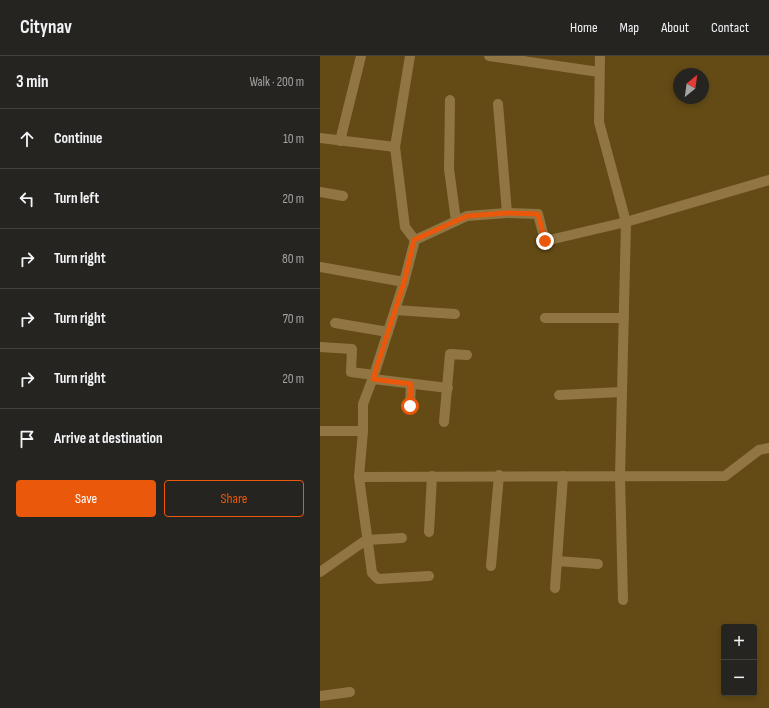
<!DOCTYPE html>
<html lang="en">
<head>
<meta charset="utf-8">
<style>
	:root { --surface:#262420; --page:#32302d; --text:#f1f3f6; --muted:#a4a4a5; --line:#42413e; --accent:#ea580c }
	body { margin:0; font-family:"Sofia Sans Condensed",sans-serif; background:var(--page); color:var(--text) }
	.controls { position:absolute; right:12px; bottom:12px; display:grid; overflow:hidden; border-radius:4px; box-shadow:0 2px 6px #0003 }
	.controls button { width:36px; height:36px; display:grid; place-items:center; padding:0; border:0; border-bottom:1px solid var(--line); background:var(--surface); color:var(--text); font:20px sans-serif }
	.compass { position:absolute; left:353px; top:12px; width:36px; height:36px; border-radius:50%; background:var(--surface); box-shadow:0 2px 6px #0003; rotate:29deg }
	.stop { position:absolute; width:12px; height:12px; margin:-9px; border:3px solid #ea580c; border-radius:50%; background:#fff }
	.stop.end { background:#ea580c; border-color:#fff; box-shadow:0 1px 4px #0008 }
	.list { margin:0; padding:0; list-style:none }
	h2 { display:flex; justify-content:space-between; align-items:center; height:52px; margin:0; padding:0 16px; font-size:17px }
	h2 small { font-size:13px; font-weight:400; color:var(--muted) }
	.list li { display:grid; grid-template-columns:26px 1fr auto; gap:12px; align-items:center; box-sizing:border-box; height:60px; padding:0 16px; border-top:1px solid var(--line) }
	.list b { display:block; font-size:15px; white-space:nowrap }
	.list em { font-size:13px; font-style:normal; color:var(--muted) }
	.actions { display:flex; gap:8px; padding:12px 16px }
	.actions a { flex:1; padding:9px 0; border:1px solid var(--accent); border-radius:4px; text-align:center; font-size:14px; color:var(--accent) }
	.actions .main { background:var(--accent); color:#fff }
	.icon { flex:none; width:22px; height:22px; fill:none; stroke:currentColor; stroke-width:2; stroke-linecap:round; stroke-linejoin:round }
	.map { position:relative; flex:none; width:449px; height:652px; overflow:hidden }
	header { display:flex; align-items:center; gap:24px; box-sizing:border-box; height:56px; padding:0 20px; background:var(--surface); border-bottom:1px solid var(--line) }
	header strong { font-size:19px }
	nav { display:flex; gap:22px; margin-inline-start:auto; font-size:14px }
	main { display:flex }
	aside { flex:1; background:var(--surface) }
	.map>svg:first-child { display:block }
	.green { fill:#644b16; fill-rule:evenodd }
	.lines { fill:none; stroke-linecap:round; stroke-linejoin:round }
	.minor { stroke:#917643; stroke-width:10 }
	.route { stroke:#ea580c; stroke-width:5 }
</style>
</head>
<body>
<header>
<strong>Citynav</strong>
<nav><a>Home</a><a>Map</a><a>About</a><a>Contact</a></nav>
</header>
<main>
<aside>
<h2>3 min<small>Walk · 200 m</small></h2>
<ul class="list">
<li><svg class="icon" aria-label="ahead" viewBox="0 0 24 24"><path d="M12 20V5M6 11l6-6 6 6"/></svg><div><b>Continue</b></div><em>10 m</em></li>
<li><svg class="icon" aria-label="left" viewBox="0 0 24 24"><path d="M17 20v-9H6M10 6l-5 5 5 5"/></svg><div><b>Turn left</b></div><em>20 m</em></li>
<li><svg class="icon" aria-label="right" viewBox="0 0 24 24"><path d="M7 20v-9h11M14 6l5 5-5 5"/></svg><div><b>Turn right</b></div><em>80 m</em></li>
<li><svg class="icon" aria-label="right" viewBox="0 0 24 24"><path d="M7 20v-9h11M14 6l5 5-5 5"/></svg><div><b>Turn right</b></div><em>70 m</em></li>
<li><svg class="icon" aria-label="right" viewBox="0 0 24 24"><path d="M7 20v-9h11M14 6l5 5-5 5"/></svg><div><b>Turn right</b></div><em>20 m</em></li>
<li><svg class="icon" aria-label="arrive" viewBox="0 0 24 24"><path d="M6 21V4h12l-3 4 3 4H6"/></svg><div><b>Arrive at destination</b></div></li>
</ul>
<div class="actions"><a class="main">Save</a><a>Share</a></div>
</aside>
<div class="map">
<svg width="449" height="652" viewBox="0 0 449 652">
	<rect width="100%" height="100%" fill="#33302a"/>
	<path class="green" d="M0 0H449V652H0ZM359 18H383V42H359ZM404 571H434V637H404Z"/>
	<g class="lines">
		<g class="minor">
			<path d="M90 0 75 91 85 171 95 184"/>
			<path d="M169 0 279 16"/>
			<path d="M280 0 279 66 306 166 300 421 303 544"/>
			<path d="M130 44 129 113 136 165"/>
			<path d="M178 48 187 157"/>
			<path d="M0 82 75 91"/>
			<path d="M20 85 41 0"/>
			<path d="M0 136 23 140"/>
			<path d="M0 211 84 226"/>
			<path d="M75 254 135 258"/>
			<path d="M225 262H304"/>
			<path d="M15 267 68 276"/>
			<path d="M0 291 32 293 31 316 54 319"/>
			<path d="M53 323 128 332"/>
			<path d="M239 339 302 336"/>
			<path d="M90 349 91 328"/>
			<path d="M124 366 130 298 147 299"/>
			<path d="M0 375H43"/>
			<path d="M39 421 405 420 439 394 449 392"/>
			<path d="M109 476 112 420"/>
			<path d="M237 505 278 508"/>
			<path d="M171 510 179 419"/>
			<path d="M0 516 46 484 82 482"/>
			<path d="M109 520 58 523 52 517 39 421 43 375V348L54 319 84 226 95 184 147 160 187 157 218 158 225 185 306 166 449 124"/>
			<path d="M235 532 243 420"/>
			<path d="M0 640 30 636"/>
		</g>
	</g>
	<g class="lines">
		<path class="route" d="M90 350 91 328 53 323 84 226 94 184 147 160 187 157 218 158 225 185"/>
	</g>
</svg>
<div class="controls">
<button>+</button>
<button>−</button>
</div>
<svg class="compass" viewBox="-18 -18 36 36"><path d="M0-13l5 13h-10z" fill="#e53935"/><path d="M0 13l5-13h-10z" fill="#a4a4a5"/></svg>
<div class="stop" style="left:90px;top:350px"></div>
<div class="stop end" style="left:225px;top:185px"></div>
</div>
</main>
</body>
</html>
